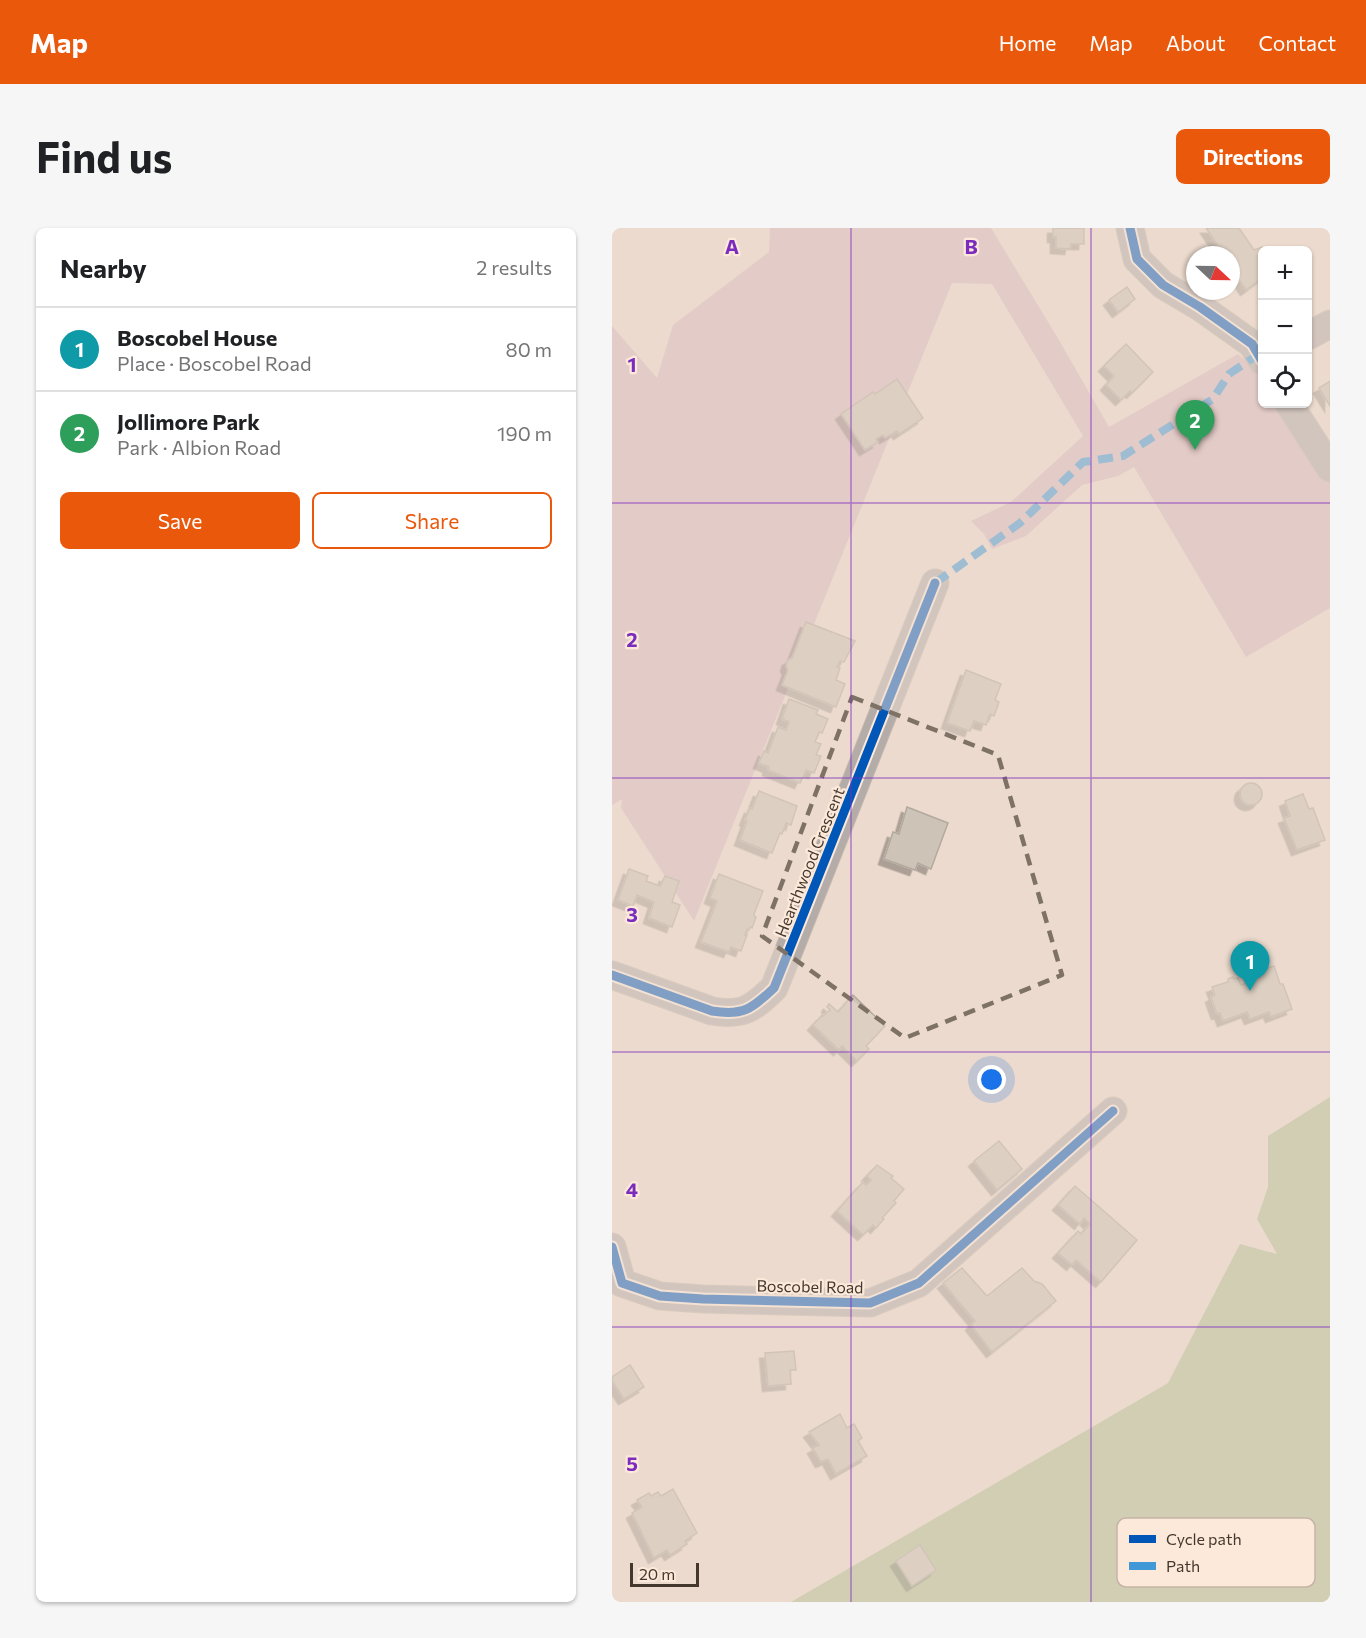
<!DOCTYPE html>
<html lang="en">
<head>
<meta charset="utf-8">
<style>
	:root { --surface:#fff; --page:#f6f6f6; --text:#202124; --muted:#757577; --line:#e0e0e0; --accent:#ea580c }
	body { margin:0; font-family:Commissioner,sans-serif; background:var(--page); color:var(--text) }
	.controls { position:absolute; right:18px; top:18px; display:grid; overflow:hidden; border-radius:9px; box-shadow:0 2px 4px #0004 }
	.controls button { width:54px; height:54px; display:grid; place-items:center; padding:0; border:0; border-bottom:2px solid var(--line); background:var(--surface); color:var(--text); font:30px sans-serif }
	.compass { position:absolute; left:574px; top:18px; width:54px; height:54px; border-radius:50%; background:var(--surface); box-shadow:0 2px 4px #0004; rotate:112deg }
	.scale { position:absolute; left:18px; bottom:15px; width:69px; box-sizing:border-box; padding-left:6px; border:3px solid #44382e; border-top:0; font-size:16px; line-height:21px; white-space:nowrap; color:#44382e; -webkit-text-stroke:4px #fce9da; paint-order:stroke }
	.you { position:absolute; left:380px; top:852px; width:21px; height:21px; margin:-15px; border:4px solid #fff; border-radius:50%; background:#1a73e8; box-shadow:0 0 0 9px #1a73e833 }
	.badge { display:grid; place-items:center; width:39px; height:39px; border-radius:50%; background:var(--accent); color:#fff; font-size:20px; font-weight:700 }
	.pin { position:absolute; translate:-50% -50px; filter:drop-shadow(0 2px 3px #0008) }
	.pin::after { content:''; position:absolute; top:32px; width:21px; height:18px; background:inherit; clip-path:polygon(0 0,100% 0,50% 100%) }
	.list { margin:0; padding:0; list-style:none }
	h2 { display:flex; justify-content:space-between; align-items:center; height:78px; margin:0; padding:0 24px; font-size:26px }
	h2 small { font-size:20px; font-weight:400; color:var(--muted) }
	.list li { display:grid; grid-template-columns:39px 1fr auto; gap:18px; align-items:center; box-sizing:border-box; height:84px; padding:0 24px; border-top:2px solid var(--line) }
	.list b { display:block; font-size:22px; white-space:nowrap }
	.list p { margin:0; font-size:20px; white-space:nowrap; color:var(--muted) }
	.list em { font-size:20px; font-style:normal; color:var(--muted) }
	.actions { display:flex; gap:12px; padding:18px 24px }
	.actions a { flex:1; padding:14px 0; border:2px solid var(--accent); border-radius:9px; text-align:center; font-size:21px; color:var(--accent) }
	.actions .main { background:var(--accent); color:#fff }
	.icon { flex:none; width:33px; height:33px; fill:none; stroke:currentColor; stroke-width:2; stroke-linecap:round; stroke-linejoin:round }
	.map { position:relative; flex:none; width:718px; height:1374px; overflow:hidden; border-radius:9px }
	header { display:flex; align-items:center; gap:36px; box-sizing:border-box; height:84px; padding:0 30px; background:var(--accent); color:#fff }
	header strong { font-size:28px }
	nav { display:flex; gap:33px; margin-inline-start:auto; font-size:21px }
	.intro { display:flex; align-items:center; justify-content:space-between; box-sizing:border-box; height:144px; padding:0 36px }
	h1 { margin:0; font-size:42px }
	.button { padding:15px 27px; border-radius:9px; background:var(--accent); color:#fff; font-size:21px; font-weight:700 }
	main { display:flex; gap:36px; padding:0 36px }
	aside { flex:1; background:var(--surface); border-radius:9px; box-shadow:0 2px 4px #0004 }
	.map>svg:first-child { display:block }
	.green { fill:#d9b9be }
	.water { fill:#b1bf96 }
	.building { fill:#cdc3b6; stroke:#b3aa9e; stroke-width:1.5; filter:url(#shadow) }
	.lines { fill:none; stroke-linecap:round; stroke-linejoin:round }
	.minor-casing { stroke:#c4b7ac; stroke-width:29 }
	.minor { stroke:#b4aca9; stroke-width:27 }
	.quiet { stroke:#4098d7; stroke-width:8; stroke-dasharray:15 8; stroke-linecap:butt }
	.cycleway-casing { stroke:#fce9da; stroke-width:13 }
	.cycleway { stroke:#0057b8; stroke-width:9 }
	.marked { fill:none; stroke:#7e7166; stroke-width:4.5; stroke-dasharray:12 8; stroke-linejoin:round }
	.grid { fill:none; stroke:#7b2cbf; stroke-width:1.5; stroke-opacity:0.55 }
	.labels { text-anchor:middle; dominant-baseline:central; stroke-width:4.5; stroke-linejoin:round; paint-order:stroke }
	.street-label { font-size:16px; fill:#44382e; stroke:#fce9da }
	.key { fill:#fce9da; stroke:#c5b4a6; stroke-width:1.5 }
	.key-label { font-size:16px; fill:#44382e }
	.grid-label { font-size:20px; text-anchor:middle; font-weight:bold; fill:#7b2cbf; stroke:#fce9da; stroke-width:4.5; stroke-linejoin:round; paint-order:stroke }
</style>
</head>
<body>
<header>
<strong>Map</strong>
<nav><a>Home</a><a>Map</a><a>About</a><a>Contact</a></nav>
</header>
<div class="intro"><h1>Find us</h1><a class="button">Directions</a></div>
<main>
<aside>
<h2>Nearby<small>2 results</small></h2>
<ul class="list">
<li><span class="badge" style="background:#0f9aa8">1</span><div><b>Boscobel House</b><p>Place · Boscobel Road</p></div><em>80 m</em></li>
<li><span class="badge" style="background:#2e9e5b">2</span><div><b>Jollimore Park</b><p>Park · Albion Road</p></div><em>190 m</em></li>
</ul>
<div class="actions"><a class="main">Save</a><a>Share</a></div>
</aside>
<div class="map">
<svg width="718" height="1374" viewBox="0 0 718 1374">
	<defs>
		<filter id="shadow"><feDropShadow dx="-5.5" dy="5.5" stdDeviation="0" flood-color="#0004"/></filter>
	</defs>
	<rect width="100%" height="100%" fill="#ebdacd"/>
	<path class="green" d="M158 0H379L444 107 497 199 626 126 650 148V176H675L718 235V380L634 429 522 239 506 248 470 257 414 308 380 321 372 306 359 293 399 274 471 208 380 56 340 55 82 693 9 580 10 571 0 577V98L45 150 61 97 157 24Z"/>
	<path class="water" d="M718 869V1374H179L556 1155 628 1016 665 1026 645 991 656 959V908Z"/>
	<g class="building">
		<path d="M441 0H472V16H459L458 21 444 20V9H441Z"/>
		<path d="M594 0H627L642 22 650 19 653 22H650V50L634 62 619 40V27H612Z"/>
		<path d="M515 59 523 71 506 84 497 72Z"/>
		<path d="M514 116 541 144 520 165 518 163 509 172 494 157 502 148 492 138Z"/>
		<path d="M285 151 311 190 287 206 285 203 273 210 271 207 264 211 266 214 253 222 229 186 261 164 263 166Z"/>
		<path d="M718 153V178L707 160Z"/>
		<path d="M194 394 243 413 232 434 228 433 225 439 228 440 224 452 233 456 224 479 170 457 176 442 174 438 176 432 180 430Z"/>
		<path d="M354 442 389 456 383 472 387 474 382 488 378 486 374 497 362 493 358 503 335 495Z"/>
		<path d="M177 471 206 482 204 486 216 491 210 505 207 504 203 514 209 516 204 527 209 528 202 545 194 542 188 555 156 542 157 539 147 535 152 523 156 525 166 499 174 502 177 494 170 491Z"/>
		<circle cx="639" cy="566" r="11"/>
		<path d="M147 563 185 578 179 597 174 595 170 606 168 605 160 625 128 612 135 593 133 592 138 580 140 581Z"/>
		<path d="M691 566 697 581 701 580 713 612 685 622 672 590 678 588 673 573Z"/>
		<path d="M295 579 336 595 319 641 306 635 303 642 272 631 281 604 287 606Z"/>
		<path d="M17 641 36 648 34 653 48 658 53 648 67 653 60 674 68 677 60 699 37 690 42 674 25 667 21 678 6 672Z"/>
		<path d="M107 646 151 663 142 686V688L144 689 140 700 138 699 137 702 135 701 133 707H135L129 723 119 719 117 724 89 714 105 673 98 670Z"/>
		<path d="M662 738 668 756H671L680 781 659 789 657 784 638 791 635 784 611 793 608 785 605 786 599 769 603 767 600 759 616 754V751L621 749 622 751 626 750 629 757 640 753 638 746Z"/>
		<path d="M241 767 273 798 254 818 257 821 245 833 230 818 227 822 201 797 210 787 211 788 218 782 215 779 217 776 226 784Z"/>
		<path d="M387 913 410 941 385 962 362 933Z"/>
		<path d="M265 937 281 948 279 950 292 961 282 973 284 975 270 990 272 991 264 1000 261 997 251 1007 225 983 251 954 254 957 259 952 255 948Z"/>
		<path d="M463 958 525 1012 489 1054 464 1032 460 1037 446 1025 466 1003 469 1006 478 996 472 990 468 996 446 977Z"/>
		<path d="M350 1040 375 1068 410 1040 422 1053 430 1056 444 1073 380 1124 359 1097 363 1093 331 1055Z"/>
		<path d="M182 1123 184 1142H178L179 1156 156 1158 153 1125Z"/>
		<path d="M18 1137 32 1159 12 1171 0 1153V1149Z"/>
		<path d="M228 1186 235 1200 242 1196 250 1210 246 1213 255 1228 224 1246 216 1231 209 1234 201 1220 207 1217 197 1204Z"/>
		<path d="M61 1261 85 1305 73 1313 75 1316 58 1327 55 1322 42 1330 20 1285 30 1279 25 1272 37 1265 39 1268 46 1264 49 1268Z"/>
		<path d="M308 1317 324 1342 300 1358 284 1333Z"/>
	</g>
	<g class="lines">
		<g class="minor-casing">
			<g id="minor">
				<path d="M518 0 525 31 551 57 588 79 640 116 650 133"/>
				<path d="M696 108 718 96"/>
				<path d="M677 176 718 240"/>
				<path d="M0 747 100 783C131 788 140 781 162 760L323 355"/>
				<path d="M0 1019 10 1055 48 1068 91 1071 258 1075 307 1055 501 883"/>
			</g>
		</g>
		<use href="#minor" class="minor"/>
		<path class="quiet" d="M323 355 408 295 471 234 511 228 601 171 617 146 647 126"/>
		<g class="cycleway-casing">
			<g id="cycleway">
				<path d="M518 0 525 31 551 57 588 79 640 116 650 133"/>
				<path d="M0 747 100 783C131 788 140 781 162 760L323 355"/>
				<path d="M0 1019 10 1055 48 1068 91 1071 258 1075 307 1055 501 883"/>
			</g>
		</g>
		<use href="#cycleway" class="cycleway"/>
	</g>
	<path d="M0 0H718V1374H0ZM240 469 386 527 450 747 293 810 150 708Z" fill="#ebdacd" fill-opacity=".55" fill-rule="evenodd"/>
	<path class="marked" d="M240 469 386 527 450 747 293 810 150 708Z"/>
	<path class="grid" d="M239 0V1374M479 0V1374M0 275H718M0 550H718M0 824H718M0 1099H718"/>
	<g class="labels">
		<g class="street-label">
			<text transform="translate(197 634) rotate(-68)">Hearthwood Crescent</text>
			<text transform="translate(198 1058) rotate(1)">Boscobel Road</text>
		</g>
	</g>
	<rect x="505" y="1290" width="198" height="69" rx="9" class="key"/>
	<rect x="517" y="1307" width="27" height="8" fill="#0057b8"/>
	<rect x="517" y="1334" width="27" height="8" fill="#4098d7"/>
	<g class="key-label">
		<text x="554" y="1317">Cycle path</text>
		<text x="554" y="1344">Path</text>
	</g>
	<g class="grid-label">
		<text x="120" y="26">A</text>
		<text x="359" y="26">B</text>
		<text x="20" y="144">1</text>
		<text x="20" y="419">2</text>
		<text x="20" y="694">3</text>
		<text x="20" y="969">4</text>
		<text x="20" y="1243">5</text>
	</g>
</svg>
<div class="controls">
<button>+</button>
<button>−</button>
<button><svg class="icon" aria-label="locate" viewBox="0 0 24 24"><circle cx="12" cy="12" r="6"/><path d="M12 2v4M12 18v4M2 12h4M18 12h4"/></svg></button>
</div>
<svg class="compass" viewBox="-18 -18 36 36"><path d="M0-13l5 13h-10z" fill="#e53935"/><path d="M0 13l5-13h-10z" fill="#757577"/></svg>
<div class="scale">20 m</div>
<div class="you"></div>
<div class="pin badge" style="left:638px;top:763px;background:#0f9aa8">1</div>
<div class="pin badge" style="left:583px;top:222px;background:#2e9e5b">2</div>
</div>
</main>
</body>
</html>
